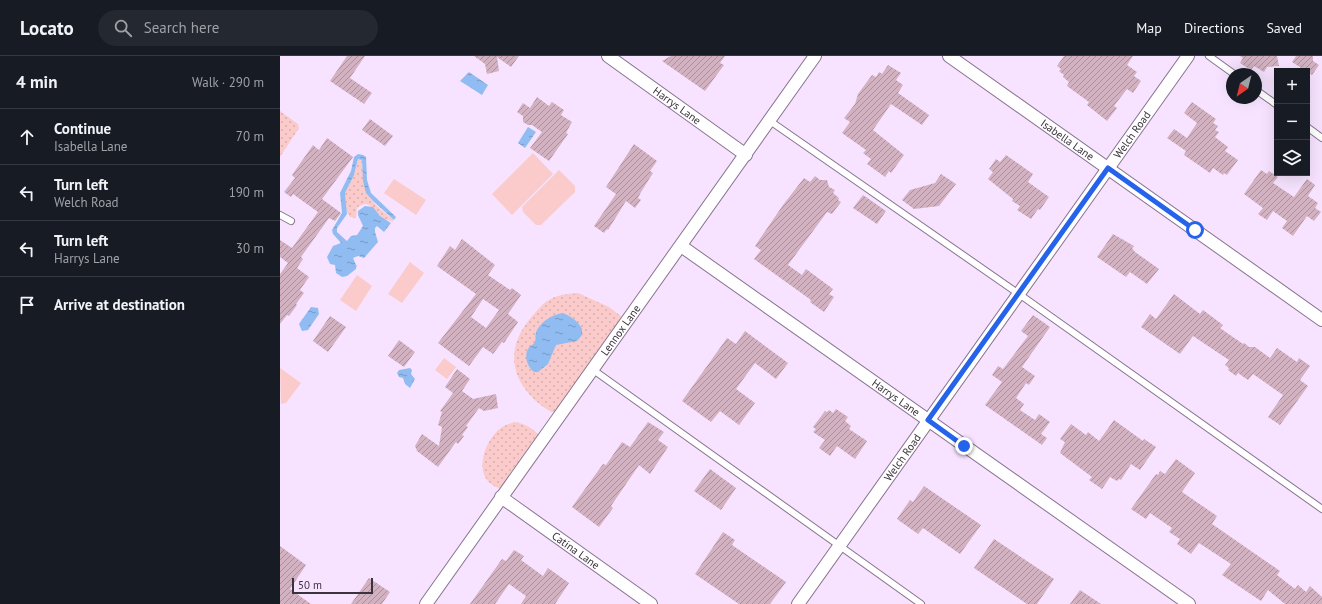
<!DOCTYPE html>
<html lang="en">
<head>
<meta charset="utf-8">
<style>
	:root { --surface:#171b24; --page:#242831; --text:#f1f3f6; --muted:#9ea1a6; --line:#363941 }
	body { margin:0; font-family:"PT Sans",sans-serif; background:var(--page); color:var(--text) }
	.controls { position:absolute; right:12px; top:12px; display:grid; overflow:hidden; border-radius:0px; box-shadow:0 4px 16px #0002 }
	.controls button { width:36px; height:36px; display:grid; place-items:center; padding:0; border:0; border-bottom:1px solid var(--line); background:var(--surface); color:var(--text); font:20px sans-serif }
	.compass { position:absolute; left:946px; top:12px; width:36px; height:36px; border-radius:50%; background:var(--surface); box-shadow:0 4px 16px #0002; rotate:215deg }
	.scale { position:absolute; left:12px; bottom:10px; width:81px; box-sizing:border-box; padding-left:4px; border:2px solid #3a323d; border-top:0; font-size:11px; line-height:14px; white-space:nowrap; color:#3a323d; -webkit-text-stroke:3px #f7e3ff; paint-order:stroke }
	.stop { position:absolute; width:12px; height:12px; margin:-9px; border:3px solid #2563eb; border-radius:50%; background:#fff }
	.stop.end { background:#2563eb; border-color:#fff; box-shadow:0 1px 4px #0008 }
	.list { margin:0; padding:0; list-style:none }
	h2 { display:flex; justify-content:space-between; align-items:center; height:52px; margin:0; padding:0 16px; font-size:17px }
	h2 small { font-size:13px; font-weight:400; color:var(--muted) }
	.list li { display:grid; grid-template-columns:26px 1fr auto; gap:12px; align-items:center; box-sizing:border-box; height:56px; padding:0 16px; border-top:1px solid var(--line) }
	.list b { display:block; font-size:15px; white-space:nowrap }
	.list p { margin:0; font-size:13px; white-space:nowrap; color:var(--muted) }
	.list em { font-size:13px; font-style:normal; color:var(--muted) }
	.icon { flex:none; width:22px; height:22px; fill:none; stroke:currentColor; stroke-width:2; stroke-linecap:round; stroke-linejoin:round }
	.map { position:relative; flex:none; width:1042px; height:548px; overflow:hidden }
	header { display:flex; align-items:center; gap:24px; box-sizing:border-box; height:56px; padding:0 20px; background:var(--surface); border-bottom:1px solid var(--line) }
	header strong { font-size:19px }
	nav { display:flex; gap:22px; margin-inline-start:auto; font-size:14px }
	.search { width:280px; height:36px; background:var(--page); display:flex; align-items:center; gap:10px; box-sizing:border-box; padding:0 14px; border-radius:22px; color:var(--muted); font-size:15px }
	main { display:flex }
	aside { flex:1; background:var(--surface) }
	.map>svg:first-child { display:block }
	.grass { fill:url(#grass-dots) }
	.pitch { fill:#facbca }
	.water { fill:url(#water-ripples) }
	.building { fill:url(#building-hatch); fill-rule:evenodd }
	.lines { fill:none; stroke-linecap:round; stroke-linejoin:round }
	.lane-casing { stroke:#87758e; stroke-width:8 }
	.street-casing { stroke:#87758e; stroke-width:14 }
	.lane { stroke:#fff; stroke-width:6 }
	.street { stroke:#fff; stroke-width:12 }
	.route { stroke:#2563eb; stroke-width:5 }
	.labels { text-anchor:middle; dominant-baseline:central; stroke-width:4; stroke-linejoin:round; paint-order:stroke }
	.street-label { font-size:11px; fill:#3a323d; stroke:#f7e3ff }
</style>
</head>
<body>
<header>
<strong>Locato</strong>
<div class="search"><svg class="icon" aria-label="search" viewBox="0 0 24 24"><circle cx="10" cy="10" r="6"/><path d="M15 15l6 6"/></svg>Search here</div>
<nav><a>Map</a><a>Directions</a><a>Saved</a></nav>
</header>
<main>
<aside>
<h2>4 min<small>Walk · 290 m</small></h2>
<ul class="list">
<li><svg class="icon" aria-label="ahead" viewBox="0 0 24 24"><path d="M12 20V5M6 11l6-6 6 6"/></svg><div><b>Continue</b><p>Isabella Lane</p></div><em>70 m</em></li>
<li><svg class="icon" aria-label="left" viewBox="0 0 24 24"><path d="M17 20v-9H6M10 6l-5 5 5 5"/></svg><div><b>Turn left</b><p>Welch Road</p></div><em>190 m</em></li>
<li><svg class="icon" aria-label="left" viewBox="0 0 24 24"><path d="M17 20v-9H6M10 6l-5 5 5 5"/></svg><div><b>Turn left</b><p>Harrys Lane</p></div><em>30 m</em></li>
<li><svg class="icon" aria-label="arrive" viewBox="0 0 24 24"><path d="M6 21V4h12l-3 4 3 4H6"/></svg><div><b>Arrive at destination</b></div></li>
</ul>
</aside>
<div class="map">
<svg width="1042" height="548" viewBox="0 0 1042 548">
	<defs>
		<pattern id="grass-dots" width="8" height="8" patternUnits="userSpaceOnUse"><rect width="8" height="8" fill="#facbca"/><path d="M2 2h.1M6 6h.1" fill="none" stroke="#d7afae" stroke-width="1.8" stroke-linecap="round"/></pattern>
		<pattern id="water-ripples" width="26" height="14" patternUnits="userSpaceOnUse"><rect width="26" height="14" fill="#90bcf2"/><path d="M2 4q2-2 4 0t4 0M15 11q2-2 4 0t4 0" fill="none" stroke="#7799c5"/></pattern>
		<pattern id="building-hatch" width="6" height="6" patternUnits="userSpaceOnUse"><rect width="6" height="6" fill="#d2b2c1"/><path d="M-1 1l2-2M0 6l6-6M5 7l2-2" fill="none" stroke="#ab919e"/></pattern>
	</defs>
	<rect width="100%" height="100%" fill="#f7e3ff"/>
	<g class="grass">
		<path d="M0 55 18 68 19 72 0 101Z"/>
		<path d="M80 102 82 104C84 137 86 143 113 163V166C109 164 107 164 104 163 95 158 90 140 77 152L76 162 70 161 67 156 65 137 74 119 78 104Z"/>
		<path d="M298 237 329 251 342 261 328 287 279 356H271C235 334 221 299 249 264 266 243 271 239 298 237Z"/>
		<path d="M234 366C244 367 255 373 260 381L223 433C190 427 202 385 222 371 225 369 230 368 234 366Z"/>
	</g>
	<g class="pitch">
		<path d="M253 97 273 118 232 159 212 138Z"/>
		<path d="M279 114 295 130V136L261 169H256L243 156 242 151Z"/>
		<path d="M114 123 146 144 136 159 104 137Z"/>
		<path d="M130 206 144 217 122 247 108 238Z"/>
		<path d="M77 219 92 230 76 255 60 244Z"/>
		<path d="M164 302 176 311 167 323 155 314Z"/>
		<path d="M0 312 21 327 6 347 1 348Z"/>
	</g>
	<g class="water">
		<path d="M189 16 208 29 202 39 180 25Z"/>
		<path d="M248 71 256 76 245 92 238 87Z"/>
		<path d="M78 98 83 99 86 101 87 124 91 137 116 161 114 164 93 145 86 137 83 125 82 104 78 103 74 119 65 137 67 158 57 172V176L67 185 71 180 77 179 83 170 78 159V155L85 150 93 151 100 160 111 167 104 176 97 170 95 172V176L98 186 84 202 78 200 73 202 77 211H76V213L67 220 62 221 56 217 55 209 50 208 47 201 53 190 61 187 53 178 52 174 62 157 60 137 71 115 74 101Z"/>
		<path d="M31 251 38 252 39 258 28 274 22 275 19 268Z"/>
		<path d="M283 257C292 261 298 265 302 273V279L297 285 276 289 268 308 258 316H254C247 311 244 300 248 293 250 290 253 289 255 286 256 283 255 280 256 277 259 266 274 258 283 257Z"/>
		<path d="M130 312 132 314 131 318 135 323 130 332 125 328 123 322 119 321 117 317 119 314Z"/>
	</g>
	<g class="building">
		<path d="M67 0H85L70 22 92 37 84 48 50 25Z"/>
		<path d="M194 0H239L231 11 217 1 219 15 207 18 205 8Z"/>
		<path d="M391 0H445L440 7 444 9 425 35 382 5Z"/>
		<path d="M784 0H853L847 9 857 16 854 20 861 25 853 37 847 33 834 50 837 52 827 65 807 49 809 46 787 30 789 26 783 21 784 19 779 15 781 13 777 10Z"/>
		<path d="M960 0H997L999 10 987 11 984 16 974 10 971 14 960 7 963 2Z"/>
		<path d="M1016 0H1033V5L1039 9 1032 19 1012 6Z"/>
		<path d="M608 9 621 17 616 24 623 29 618 37 649 59 642 69 611 48 593 74 624 99 611 117 609 115 605 121 587 108 591 103 583 97 586 94 562 77 570 66 564 62 575 48 578 38 592 19 596 21 599 16 602 18Z"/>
		<path d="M257 41 269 50 272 46 284 54 281 59 292 66 286 77 288 78 269 105 250 92 262 76 252 69H248L243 66V60L237 56 243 47 250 52Z"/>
		<path d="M912 46 936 63 933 67 938 70 935 74 939 76 935 81 948 91 945 95 958 104 947 119 944 117 943 119 933 112 930 117 904 99 906 95 887 82 894 73 907 82 917 67 904 57Z"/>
		<path d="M90 63 113 80 105 90 82 74Z"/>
		<path d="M47 82 73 101 42 143 61 157 55 165 49 162 21 201 23 203 17 212 29 221 20 234 24 237 16 248 17 249 9 260 7 259 0 268V218L8 207 0 201V184L12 192 38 156 13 138 11 141 4 136 15 122 12 119 33 89 39 94Z"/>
		<path d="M354 88 377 105 370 115 373 117 361 136 358 142 361 144 355 152 346 145 328 174 327 173 324 177 314 170 336 138 326 131Z"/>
		<path d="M726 99 753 118 748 126 769 141 760 154 758 153 751 163 737 154 740 150 732 145 733 143 708 123 713 116 709 113 716 103 720 106Z"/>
		<path d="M981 114 987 118 989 115 998 121 993 127 1014 141 1027 123 1035 129 1028 140 1038 147 1035 152 1041 156 1034 165 1027 160 1013 180 1002 172 1007 165 993 155 987 164 978 158 983 152 964 138Z"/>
		<path d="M661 118 676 128 659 150 634 153 622 144 630 134 655 127Z"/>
		<path d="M535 120 540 124H547L549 131 555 134 553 137 559 142 558 144 561 146 552 158 547 156 508 209 522 219 526 213 553 233 549 238 554 241 544 256 530 246 531 244 474 203 481 194 475 190 503 149 524 122 530 126Z"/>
		<path d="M583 139 606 155 597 168 573 152Z"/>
		<path d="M833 178 854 190 852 192 855 196 879 213 867 228 850 216 846 221 817 201Z"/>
		<path d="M182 183 215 209 208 219 230 234 232 232 241 239 228 258 238 266 224 287 222 286 213 298 203 291 189 310 158 287 196 238 157 210 170 190 175 194ZM203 243 219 254 206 272 191 261Z"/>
		<path d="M894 238 920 258 923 254 943 269 940 272 963 288 964 287 969 291H975L990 302 997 292 1017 306 1019 302 1030 310 1020 324 1028 330 1000 369 988 361 1003 339 973 318 968 324 958 317 956 320 948 314 949 312 945 309 949 304 913 280 900 298 861 271 870 258 876 263Z"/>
		<path d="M753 259 770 271 742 311 755 320 749 329 746 327 736 342 744 348 740 354 755 364 759 358 770 366 761 378 767 382 762 389 705 349 722 326 712 319 718 310 723 313 748 280 741 275Z"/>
		<path d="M50 260 66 271 48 296 33 285Z"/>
		<path d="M465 275 508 307 496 323 475 307 456 333 475 347 459 369 440 355 431 366 402 345 447 282 456 288Z"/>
		<path d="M119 284 135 296 124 311 108 300Z"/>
		<path d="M177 313 190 323 182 335 193 343 216 338 218 352 204 355 199 352 186 370 188 371 182 379 184 380 178 388 176 386 158 411 137 395 135 390 142 378 159 390 162 371 158 369 162 356 160 355 173 337 165 331Z"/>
		<path d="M556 353 568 361 565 365 571 370 569 373 587 385 575 403 557 390 550 400 539 392 545 384 533 376 536 373 533 371 545 355 547 356 549 354 553 357Z"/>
		<path d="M834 364 863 385 864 383 876 391 860 414 851 408 841 424 839 423 837 425 830 421 822 433 809 424 812 421 780 397 785 386 780 383 791 368 806 379 808 376 819 385Z"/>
		<path d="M368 366 384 376 378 384 388 391 370 418 359 409 331 450 333 452 319 471 292 451 323 408 326 409 342 386 350 391Z"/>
		<path d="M896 403 915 417 902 436 937 460 932 468 1000 515 997 519 1015 533 1018 529 1026 536 1030 530 1042 541V548H1005L988 534 981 545 942 519 951 508 919 487 911 498 897 488 900 483 889 476 892 472 870 457 866 463 851 453 876 418 878 419 880 415 885 418Z"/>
		<path d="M430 413 456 432 441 454 414 435Z"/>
		<path d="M644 430 701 469 680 498 643 472 638 478 617 463 630 444 633 446Z"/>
		<path d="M443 476 455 484 452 489 506 526 490 548H459L415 518Z"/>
		<path d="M714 483 774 523 757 548H747L694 512Z"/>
		<path d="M0 490 26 509 10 533 31 548H0Z"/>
		<path d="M234 494 244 500 241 504 263 520 268 512 289 527 275 548H241L246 540 229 528 215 548H190L222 503 226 505Z"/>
		<path d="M89 522 110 536 102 548H71Z"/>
		<path d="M800 534 821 548H790Z"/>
	</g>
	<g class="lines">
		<g class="lane-casing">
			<g id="lane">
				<path d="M929 0 954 18"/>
				<path d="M976 34 997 49"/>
				<path d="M490 65 739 238 1042 453"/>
				<path d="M1027 71 1042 82"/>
				<path d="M0 159 11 165"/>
				<path d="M312 313 641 548"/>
			</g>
		</g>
		<g class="street-casing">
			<g id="street">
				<path id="s1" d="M328 0 466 99"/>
				<path id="s2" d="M669 0 1042 264"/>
				<path id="s3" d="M401 190 909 548"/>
				<path id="s4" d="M221 441 371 548"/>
				<path id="s5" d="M146 548 535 0"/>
				<path id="s6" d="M518 548 908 0"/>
			</g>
		</g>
		<use href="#lane" class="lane"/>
		<use href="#street" class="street"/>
	</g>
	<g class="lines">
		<path class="route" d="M684 390 648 364 828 112 915 174"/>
	</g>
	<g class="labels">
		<g class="street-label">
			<text stroke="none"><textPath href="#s1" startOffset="85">Harrys Lane</textPath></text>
			<text stroke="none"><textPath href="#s6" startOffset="576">Welch Road</textPath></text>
			<text stroke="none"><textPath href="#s2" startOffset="145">Isabella Lane</textPath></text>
			<text stroke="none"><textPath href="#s5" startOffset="336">Lennox Lane</textPath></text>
			<text stroke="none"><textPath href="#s3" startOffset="263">Harrys Lane</textPath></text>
			<text stroke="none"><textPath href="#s6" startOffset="180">Welch Road</textPath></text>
			<text stroke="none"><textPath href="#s4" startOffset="92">Catina Lane</textPath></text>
		</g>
	</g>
</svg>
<div class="controls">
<button>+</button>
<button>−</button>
<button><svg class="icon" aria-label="layers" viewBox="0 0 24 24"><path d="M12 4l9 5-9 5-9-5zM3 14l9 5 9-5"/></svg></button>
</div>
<svg class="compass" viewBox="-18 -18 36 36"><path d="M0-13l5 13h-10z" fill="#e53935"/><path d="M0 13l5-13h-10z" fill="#9ea1a6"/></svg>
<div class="scale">50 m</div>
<div class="stop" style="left:915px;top:174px"></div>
<div class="stop end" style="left:684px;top:390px"></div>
</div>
</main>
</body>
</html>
